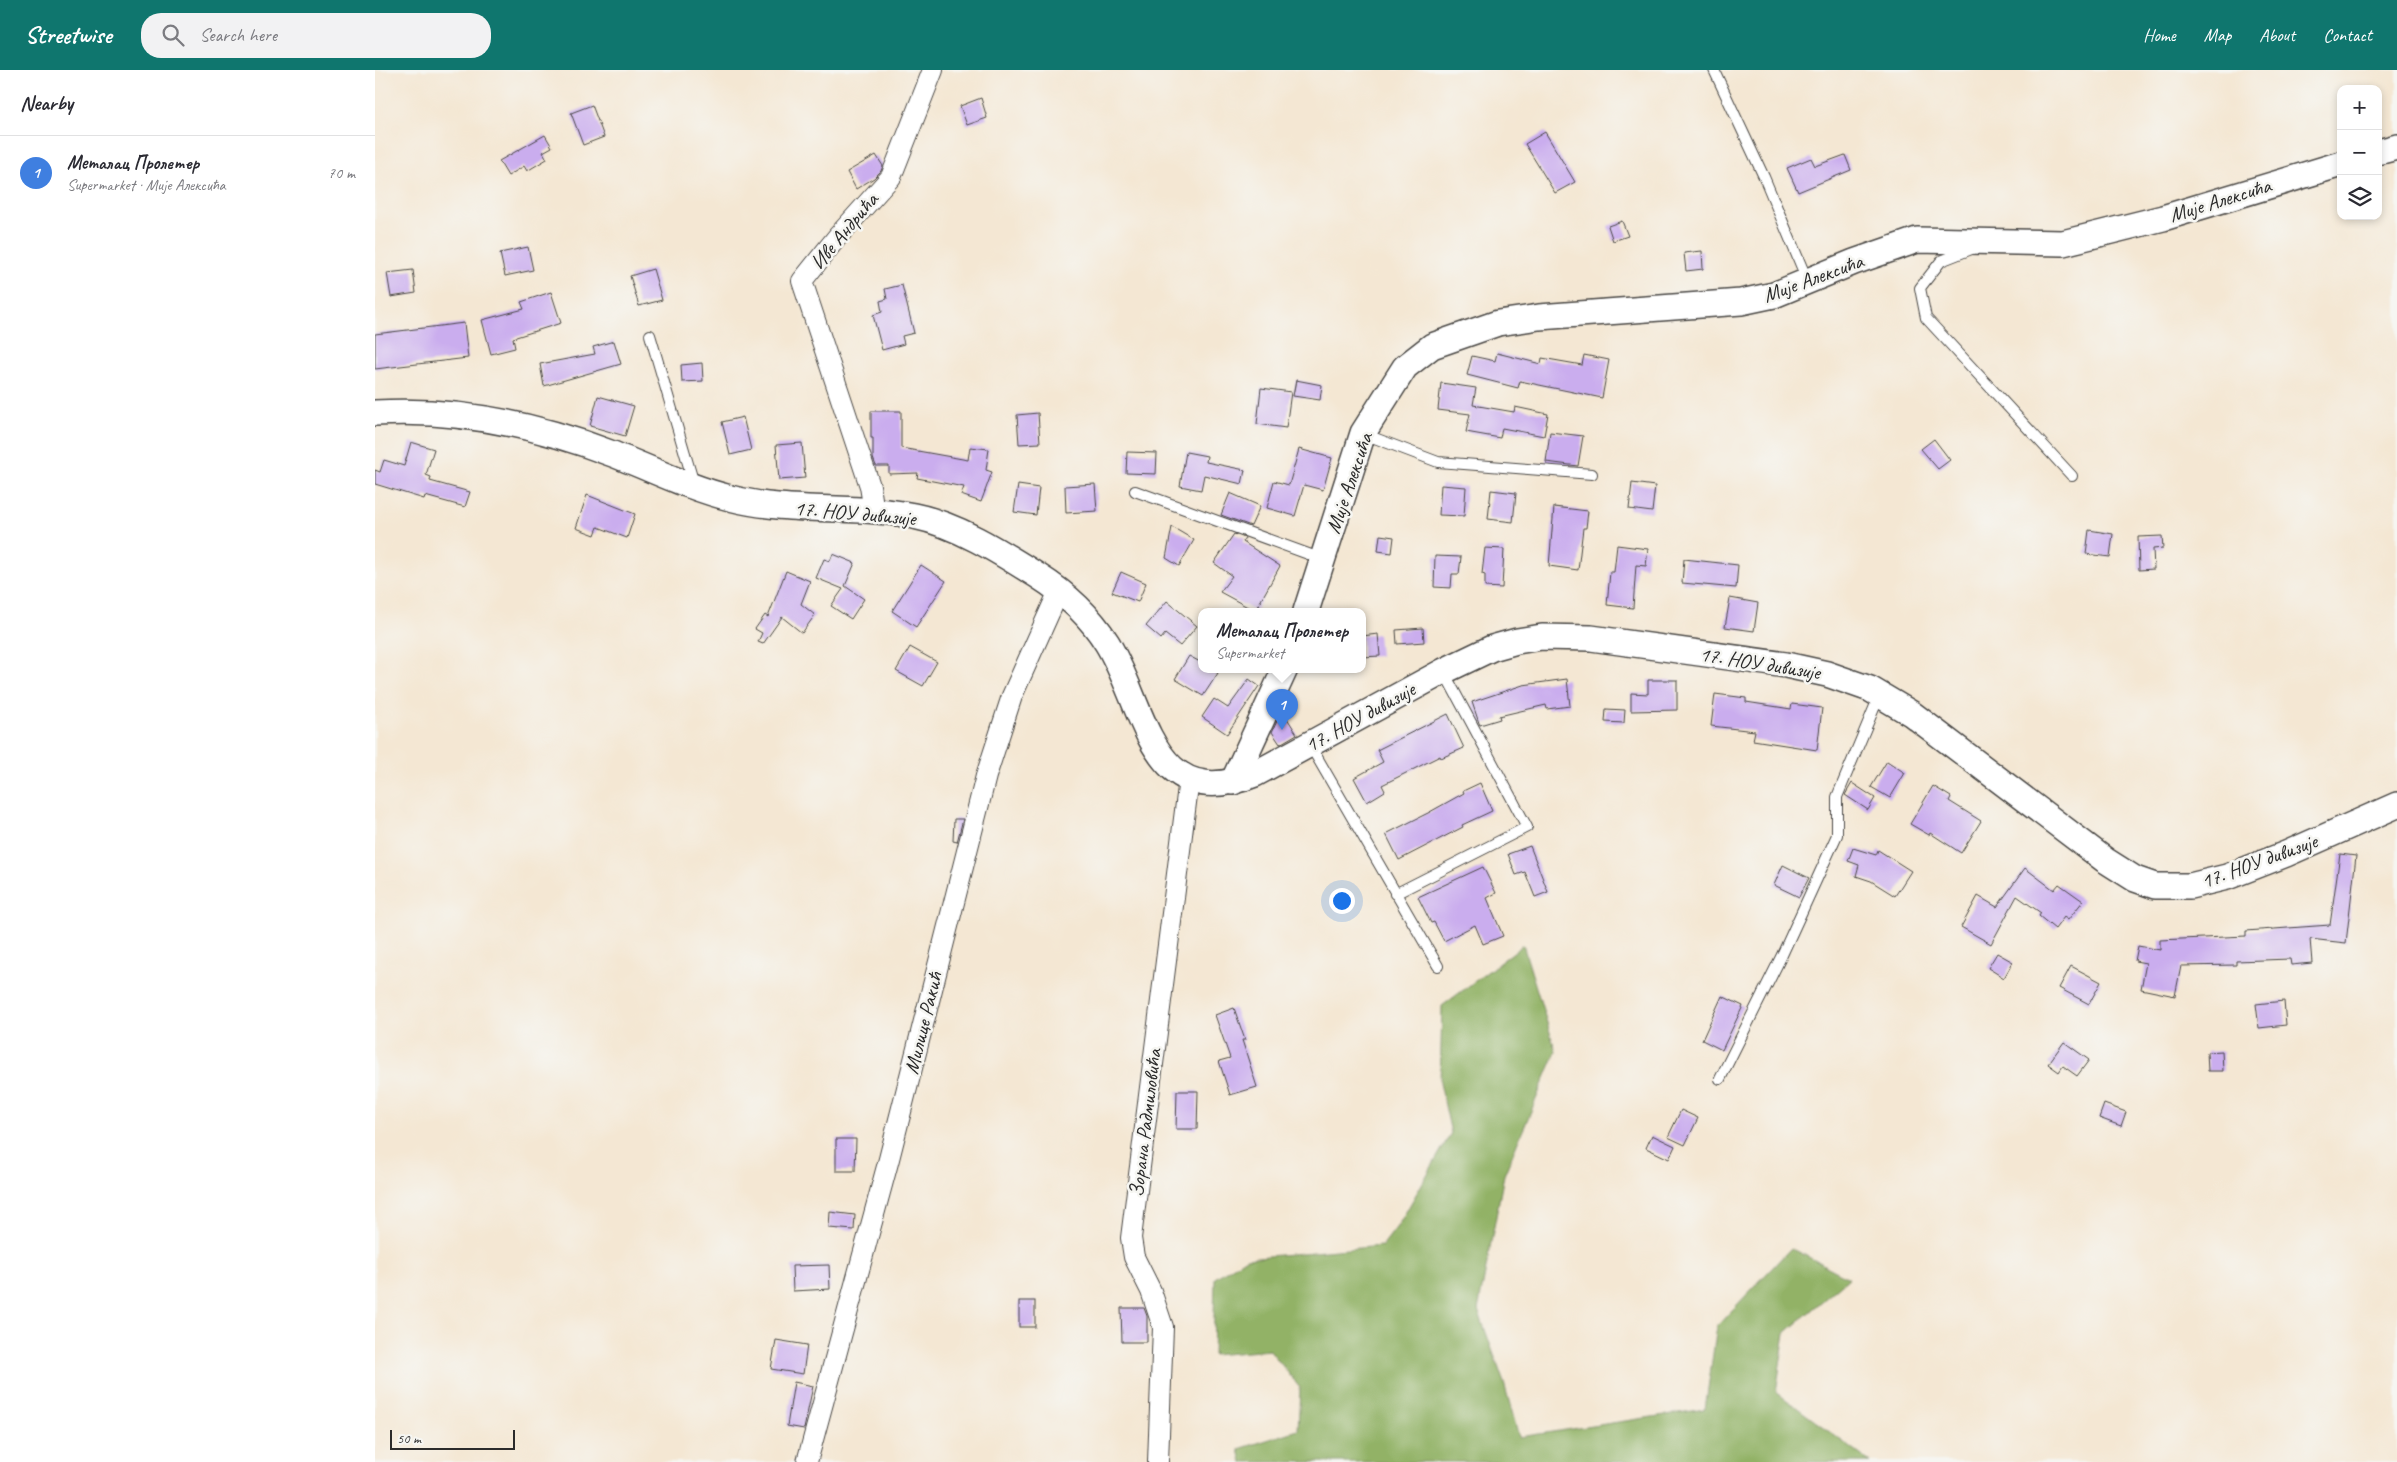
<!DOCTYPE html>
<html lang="en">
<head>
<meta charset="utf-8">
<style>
	:root { --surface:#fff; --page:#f2f2f3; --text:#2b2b33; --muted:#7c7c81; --line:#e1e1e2; --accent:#0f766e }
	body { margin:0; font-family:Caveat,sans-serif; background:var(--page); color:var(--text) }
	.controls { position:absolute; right:15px; top:15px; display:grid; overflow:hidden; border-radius:10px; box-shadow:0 2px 8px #0003 }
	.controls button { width:45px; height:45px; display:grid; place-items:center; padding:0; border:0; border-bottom:1px solid var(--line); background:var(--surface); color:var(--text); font:25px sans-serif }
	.scale { position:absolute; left:15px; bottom:12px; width:125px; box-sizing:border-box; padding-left:5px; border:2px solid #2b2b2b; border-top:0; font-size:14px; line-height:18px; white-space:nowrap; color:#2b2b2b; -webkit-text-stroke:4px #f6f6f2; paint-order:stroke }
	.you { position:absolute; left:966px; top:830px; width:18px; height:18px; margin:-12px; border:4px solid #fff; border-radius:50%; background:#1a73e8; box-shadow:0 0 0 8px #1a73e833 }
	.badge { display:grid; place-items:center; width:32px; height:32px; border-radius:50%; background:var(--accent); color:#fff; font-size:16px; font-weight:700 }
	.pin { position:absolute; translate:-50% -41px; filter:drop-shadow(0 1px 2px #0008) }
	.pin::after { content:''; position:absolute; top:26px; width:18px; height:15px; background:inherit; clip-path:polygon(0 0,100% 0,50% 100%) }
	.popup { position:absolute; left:823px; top:538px; width:168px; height:65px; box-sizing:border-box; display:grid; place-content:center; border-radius:10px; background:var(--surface); filter:drop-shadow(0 1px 4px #0005); font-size:16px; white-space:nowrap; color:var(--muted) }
	.popup b { font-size:19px; color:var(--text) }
	.popup::after { content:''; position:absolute; left:50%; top:100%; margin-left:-10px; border:10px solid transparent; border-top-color:var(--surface) }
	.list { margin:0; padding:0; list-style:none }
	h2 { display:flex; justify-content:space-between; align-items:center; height:65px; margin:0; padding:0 20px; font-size:21px }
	h2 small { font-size:16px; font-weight:400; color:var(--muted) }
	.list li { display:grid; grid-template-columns:32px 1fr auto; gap:15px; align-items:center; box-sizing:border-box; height:75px; padding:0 20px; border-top:1px solid var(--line) }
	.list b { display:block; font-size:19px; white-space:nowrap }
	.list p { margin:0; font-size:16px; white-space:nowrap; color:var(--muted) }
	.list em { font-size:16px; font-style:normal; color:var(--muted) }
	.icon { flex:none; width:28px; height:28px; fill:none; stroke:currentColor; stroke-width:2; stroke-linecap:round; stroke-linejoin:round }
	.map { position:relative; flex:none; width:2022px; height:1392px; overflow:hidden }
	header { display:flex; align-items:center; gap:30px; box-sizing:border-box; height:70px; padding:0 25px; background:var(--accent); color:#fff }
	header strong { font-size:24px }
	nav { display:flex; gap:28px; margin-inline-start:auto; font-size:18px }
	.search { width:350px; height:45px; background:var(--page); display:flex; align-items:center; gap:12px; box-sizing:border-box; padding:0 18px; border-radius:20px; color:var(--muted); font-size:19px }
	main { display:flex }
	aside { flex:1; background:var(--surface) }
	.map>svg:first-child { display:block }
	.forest { fill:#92b266; stroke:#5e6e48 }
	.building { fill:#caadee }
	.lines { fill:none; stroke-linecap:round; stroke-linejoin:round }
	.service-casing { stroke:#494744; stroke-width:12 }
	.minor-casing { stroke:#494744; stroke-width:22 }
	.tertiary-casing { stroke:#494744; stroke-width:28 }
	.service { stroke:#fff; stroke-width:10 }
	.minor { stroke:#fff; stroke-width:20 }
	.tertiary { stroke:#fff; stroke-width:25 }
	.labels { text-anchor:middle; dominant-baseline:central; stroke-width:5; stroke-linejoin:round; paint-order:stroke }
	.street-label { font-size:21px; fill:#2b2b2b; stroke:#f6f6f2 }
</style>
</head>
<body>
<header>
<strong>Streetwise</strong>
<div class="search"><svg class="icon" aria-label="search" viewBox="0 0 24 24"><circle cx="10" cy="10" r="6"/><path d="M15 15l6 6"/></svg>Search here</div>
<nav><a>Home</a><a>Map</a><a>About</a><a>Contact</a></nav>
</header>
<main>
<aside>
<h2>Nearby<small></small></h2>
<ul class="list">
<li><span class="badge" style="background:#3f7fe0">1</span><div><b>Металац Пролетер</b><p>Supermarket · Мије Алексића</p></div><em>70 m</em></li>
</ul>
</aside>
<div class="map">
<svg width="2022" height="1392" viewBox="0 0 2022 1392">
	<rect width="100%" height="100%" fill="#f6f6f2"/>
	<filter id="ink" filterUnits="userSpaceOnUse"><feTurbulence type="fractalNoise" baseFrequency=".02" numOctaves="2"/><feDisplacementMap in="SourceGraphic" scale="10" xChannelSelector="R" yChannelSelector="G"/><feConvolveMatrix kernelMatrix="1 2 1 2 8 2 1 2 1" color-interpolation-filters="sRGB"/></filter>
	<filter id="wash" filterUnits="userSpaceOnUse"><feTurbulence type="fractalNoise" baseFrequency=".0096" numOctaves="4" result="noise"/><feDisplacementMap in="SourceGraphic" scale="20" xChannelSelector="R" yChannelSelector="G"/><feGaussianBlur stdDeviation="1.12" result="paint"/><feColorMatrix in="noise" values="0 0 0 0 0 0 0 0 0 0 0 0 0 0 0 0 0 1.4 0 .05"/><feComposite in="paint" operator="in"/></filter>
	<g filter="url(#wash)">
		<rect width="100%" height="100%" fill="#f4e7d3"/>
		<path class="forest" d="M1148 875 1181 982 1129 1105 1103 1240 1129 1313 1144 1367 1330 1339 1342 1256 1416 1178 1474 1208 1410 1263 1401 1322 1495 1392H867L864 1379 923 1360 925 1318 895 1280 838 1285 840 1208 871 1188 1007 1176 1024 1154 1076 1063 1065 1013 1067 936Z"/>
		<g id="blocks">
			<g class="building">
				<path d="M606 28 612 48 592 55 585 36Z"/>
				<path d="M217 35 229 67 208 75 196 43Z"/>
				<path d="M1170 62 1200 112 1180 123 1150 74Z"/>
				<path d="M170 65 177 77 168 82 172 89 152 101 149 96 133 106 124 91Z"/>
				<path d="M501 85 508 96 506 101 499 108 481 119 472 102Z"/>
				<path d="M1470 85 1476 100 1423 122 1412 98 1436 88 1440 96Z"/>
				<path d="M1247 151 1253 166 1238 171 1233 156Z"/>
				<path d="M153 177 158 200 130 206 125 183Z"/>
				<path d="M1327 181 1328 199 1311 201 1309 183Z"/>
				<path d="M278 199 287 230 264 236 255 206Z"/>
				<path d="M38 200 41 223 16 227 12 203Z"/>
				<path d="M527 215 539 263 527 266 529 274 507 280 498 245 507 242 505 231 512 229 510 219Z"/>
				<path d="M176 222 186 253 138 268 140 278 116 284 107 250 149 239 146 232Z"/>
				<path d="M89 253 93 288 0 299V264Z"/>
				<path d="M239 271 246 294 169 316 165 294 220 284 218 277Z"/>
				<path d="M1122 283 1166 294 1167 288 1207 295 1209 285 1234 290 1227 328 1145 311 1143 318 1092 305 1097 286 1120 291Z"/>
				<path d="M327 293 328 311 307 312 306 295Z"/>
				<path d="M921 310 947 315 945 330 918 326Z"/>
				<path d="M1066 313 1101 318 1098 335 1139 342 1140 337 1173 344 1169 366 1127 358 1125 368 1091 362 1095 344 1063 340Z"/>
				<path d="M886 318 916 322 911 358 882 354Z"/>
				<path d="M223 326 259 336 250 366 215 356Z"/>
				<path d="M496 341H526V378L593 390 595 377 614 379 611 400 617 402 606 432 586 425 589 417 542 408 543 403 514 404V396H501L498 388V368H496Z"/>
				<path d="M663 343 665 373 644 374 642 345Z"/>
				<path d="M368 347 376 380 355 385 347 352Z"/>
				<path d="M1175 362 1208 366 1203 396 1171 392Z"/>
				<path d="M1559 369 1575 390 1563 399 1546 379Z"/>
				<path d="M36 372 59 379 51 405 56 407 55 411 95 422 90 437 50 426 49 429 0 414V400L5 402 9 390 29 396Z"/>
				<path d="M427 373 430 408 404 410 401 375Z"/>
				<path d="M924 379 957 388 948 420 929 415 920 446 892 438 899 411 914 415Z"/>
				<path d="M752 382 782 383 781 404 751 403Z"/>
				<path d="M811 382 832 386 831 392 870 400 867 414 829 405 826 420 805 416Z"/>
				<path d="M1257 413 1280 416 1277 442 1254 439Z"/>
				<path d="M720 414 722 441 691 443 690 416Z"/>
				<path d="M643 415 664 418 661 445 639 442Z"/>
				<path d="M1066 415 1091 417 1089 446 1064 445Z"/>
				<path d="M1116 420 1141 423 1138 452 1113 449Z"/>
				<path d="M855 423 885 436 876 456 846 445Z"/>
				<path d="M212 425 260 444 252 468 223 457 220 465 201 458Z"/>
				<path d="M1179 437 1213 441 1211 458H1208L1203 500 1174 496Z"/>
				<path d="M797 457 819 470 804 496 791 488Z"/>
				<path d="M1714 460 1738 464 1735 487 1711 484Z"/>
				<path d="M859 464 870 468 868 472 905 496 880 541 845 522 857 506 839 493Z"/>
				<path d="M1005 465 1019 467 1017 483 1003 481Z"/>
				<path d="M1787 466 1788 478 1778 479 1779 499 1764 500 1763 467Z"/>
				<path d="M1242 475 1273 479 1271 496 1261 495 1258 538 1232 535 1235 502H1239Z"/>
				<path d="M1110 478 1129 479 1127 518 1110 517V505L1107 504Z"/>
				<path d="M458 484 480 493 470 516 489 529 476 549 456 536 468 519 441 508 449 489 455 491Z"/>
				<path d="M1060 486 1086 487 1084 504H1077L1076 518 1059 517Z"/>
				<path d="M1309 489 1363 495 1361 518 1307 513Z"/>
				<path d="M546 495 571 511 541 557 517 541Z"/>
				<path d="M411 501 435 511 426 534 440 545 427 563 407 547 388 574 383 572 387 563 380 559 390 545 393 547Z"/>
				<path d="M746 502 771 513 763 532 737 522Z"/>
				<path d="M1355 528 1383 533 1379 561 1350 557Z"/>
				<path d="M792 531 822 556 805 576 790 564 786 569 771 556Z"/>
				<path d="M1048 558 1049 572 1022 574 1021 560Z"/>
				<path d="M1003 564 1005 586 987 587V566Z"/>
				<path d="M535 577 562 592 548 616 521 601Z"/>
				<path d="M814 586 827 593V599H836L843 603 828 626 800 609Z"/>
				<path d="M874 609 884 616 852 664 827 647 839 629 853 638Z"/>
				<path d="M1192 609 1195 636 1172 639 1171 635 1124 646 1125 649 1105 655 1104 653 1097 632 1148 615Z"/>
				<path d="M1273 610H1302V640L1256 641V623L1273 624Z"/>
				<path d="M1340 624 1371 628V632L1416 639 1417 634 1447 638 1442 680 1378 670 1380 661 1336 656Z"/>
				<path d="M1231 639 1250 640 1249 653 1230 652Z"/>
				<path d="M1073 644 1089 678 1066 688 1065 686 1007 715 1010 721 992 732 979 708 1008 692 1002 680Z"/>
				<path d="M910 645 922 664 905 674 897 662 903 649Z"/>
				<path d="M1512 691 1530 703 1515 728 1496 717Z"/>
				<path d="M1105 713 1117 741 1087 755 1088 757 1024 790 1011 764 1053 743 1089 723 1088 721Z"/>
				<path d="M1477 713 1500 728 1493 740 1470 725Z"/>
				<path d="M1558 716 1576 727 1574 731 1606 751 1586 783 1555 763 1554 765 1535 754Z"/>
				<path d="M579 749H588L582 772 578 771Z"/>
				<path d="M1155 776 1173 822 1160 827 1150 802 1141 805 1133 784Z"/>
				<path d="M1478 778 1501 785 1503 780 1536 801 1520 826 1496 811 1481 806 1484 795 1473 791Z"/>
				<path d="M1965 784 1981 786 1971 873 1935 869 1937 893 1916 895 1915 889 1861 891V895L1806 896 1800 926 1766 919 1771 893 1760 891 1763 876 1785 880V870L1871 866V861L1955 855Z"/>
				<path d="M1408 795 1434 808 1424 827 1399 815Z"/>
				<path d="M1108 797 1121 823 1112 828 1128 866 1108 874 1100 855 1069 871 1059 852 1056 853 1043 827Z"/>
				<path d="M1650 798 1679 820 1684 814 1708 831 1693 850 1689 847 1680 859 1664 846 1666 843 1642 826 1616 874 1586 857 1603 826 1622 837Z"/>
				<path d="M1622 883 1638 892 1629 908 1613 898Z"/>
				<path d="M1696 896 1726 912 1714 934 1684 918Z"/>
				<path d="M1347 926 1368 936 1347 980 1327 970Z"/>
				<path d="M1909 931 1911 955 1884 958 1881 934Z"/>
				<path d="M859 938 870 970H867L882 1017 855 1025 844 991 855 988 840 945Z"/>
				<path d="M1689 972 1714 990 1702 1006 1688 996 1684 1002 1673 994Z"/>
				<path d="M1847 981 1848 1001H1833L1832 982Z"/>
				<path d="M802 1021H823L822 1059H801Z"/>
				<path d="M1729 1034 1751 1042 1746 1056 1724 1048Z"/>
				<path d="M1306 1040 1323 1048 1310 1075 1293 1067Z"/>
				<path d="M1277 1065 1300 1076 1294 1089 1271 1078Z"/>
				<path d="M461 1069H481L480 1101H461Z"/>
				<path d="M455 1142 480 1145 479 1160 454 1158Z"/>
				<path d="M454 1195 455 1219 418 1221 417 1196Z"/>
				<rect x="644" y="1231" width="16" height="26"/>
				<path d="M746 1238H769L772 1246V1272H747Z"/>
				<path d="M401 1270 432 1275 428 1304 396 1299Z"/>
				<path d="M419 1312 438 1316 429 1359 412 1356Z"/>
			</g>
		</g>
	</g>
	<g filter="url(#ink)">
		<use href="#blocks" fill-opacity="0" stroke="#494744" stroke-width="1"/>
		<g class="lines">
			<g class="service-casing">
				<g id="service">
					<path d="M1339 0 1389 107 1433 212"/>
					<path d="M1599 178 1566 191 1545 218 1551 248 1697 406"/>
					<path d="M275 265 319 414"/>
					<path d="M989 364 1063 392 1217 404"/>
					<path d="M760 421 947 489"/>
					<path d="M935 675 1063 896"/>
					<path d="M1020 824 1152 757 1069 602"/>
					<path d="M1345 1009 1407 885 1462 765V727L1505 624"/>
				</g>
			</g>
			<g class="minor-casing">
				<g id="minor">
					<path d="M499 442 495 416 427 211 463 166 516 107 558 0"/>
					<path d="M432 1392 514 1089 611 706 637 626 684 521"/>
					<path d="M783 1392 788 1257 776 1221 759 1187 756 1168 814 709"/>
				</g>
			</g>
			<g class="tertiary-casing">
				<g id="tertiary">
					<path d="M2003 82 2022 77"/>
					<path d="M0 343C82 338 159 354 235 383 275 398 314 418 355 428 417 444 478 434 539 446 583 455 625 482 663 506 690 523 715 546 732 573 771 636 775 747 880 704L1069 601 1117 578 1142 571 1167 567 1216 568 1411 595 1452 604 1495 619 1537 644 1730 790 1760 809 1780 816H1815L1852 807 1911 784 2022 735"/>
					<path d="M931 541 988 363 1030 297 1057 276 1123 253 1164 247 1366 232 1399 225 1479 192 1542 170 1688 173 1788 148 1966 94"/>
					<path d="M858 712 910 599"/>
				</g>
			</g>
			<use href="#service" class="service"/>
			<use href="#minor" class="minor"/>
			<use href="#tertiary" class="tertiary"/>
		</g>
	</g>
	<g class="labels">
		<g class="street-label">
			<text transform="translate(1845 130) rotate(-17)">Мије Алексића</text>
			<text transform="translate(469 161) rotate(-50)">Иве Андрића</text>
			<text transform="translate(1438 208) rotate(-20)">Мије Алексића</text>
			<text transform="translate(974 413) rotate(-71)">Мије Алексића</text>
			<text transform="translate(480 443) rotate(5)">17. НОУ дивизије</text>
			<text transform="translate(1385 593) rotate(9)">17. НОУ дивизије</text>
			<text transform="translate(985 647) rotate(-29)">17. НОУ дивизије</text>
			<text transform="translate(1884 791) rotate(-20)">17. НОУ дивизије</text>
			<text transform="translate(548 953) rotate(-76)">Милице Ракић</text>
			<text transform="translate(770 1053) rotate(-83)">Зорана Радмиловића</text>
		</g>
	</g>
</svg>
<div class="controls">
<button>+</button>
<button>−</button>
<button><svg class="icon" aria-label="layers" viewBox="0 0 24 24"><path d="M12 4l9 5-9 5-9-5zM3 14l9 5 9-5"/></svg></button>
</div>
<div class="scale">50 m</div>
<div class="you"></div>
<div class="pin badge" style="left:907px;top:660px;background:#3f7fe0">1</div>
<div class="popup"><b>Металац Пролетер</b>Supermarket</div>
</div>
</main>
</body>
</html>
